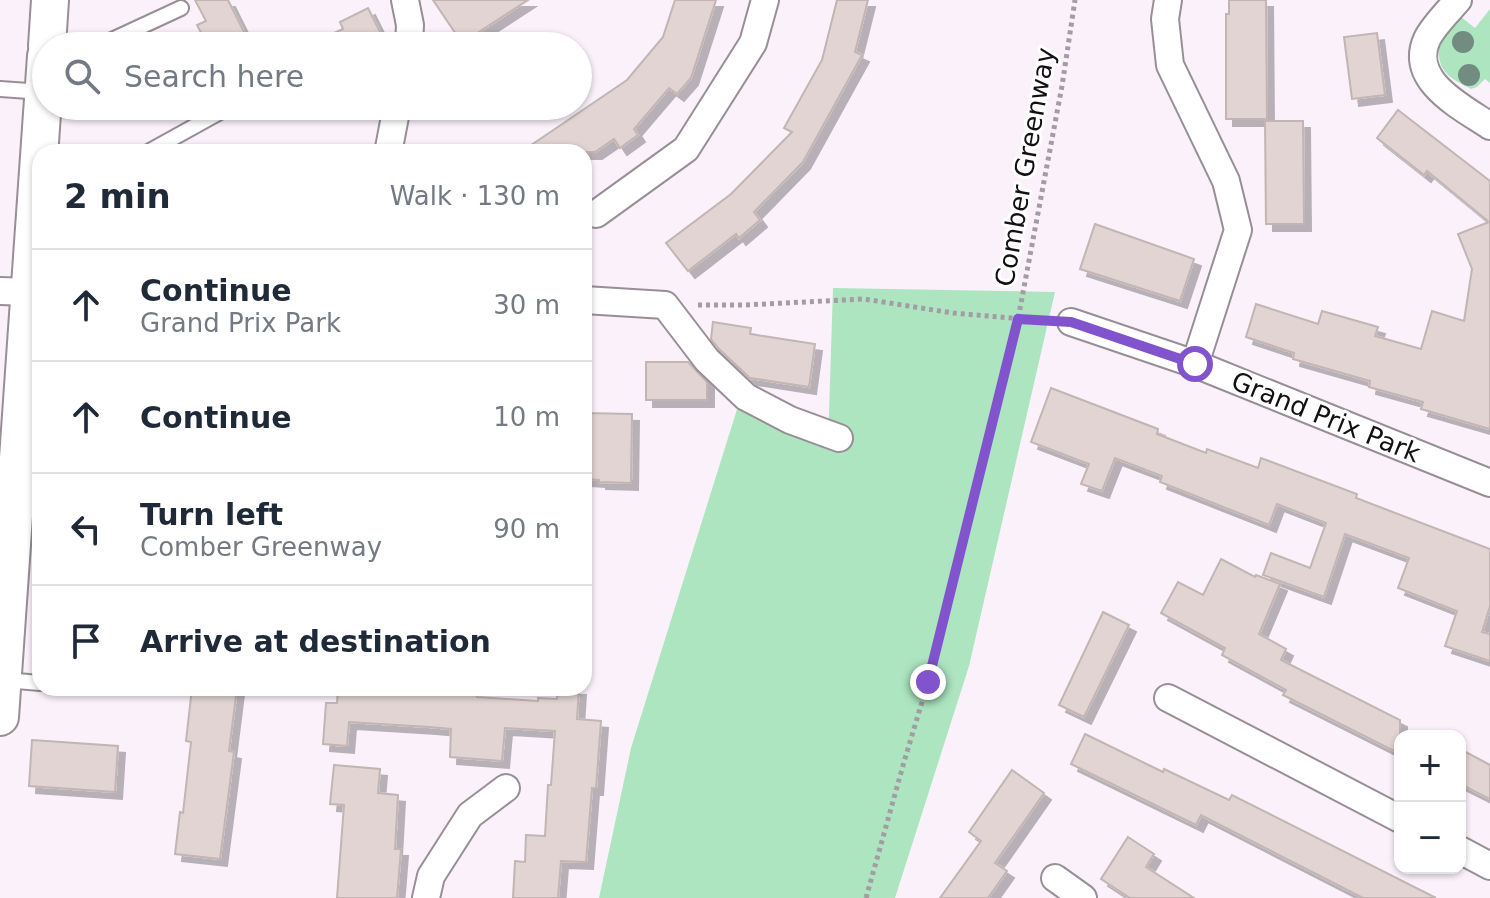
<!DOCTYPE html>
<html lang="en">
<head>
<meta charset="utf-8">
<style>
	:root { --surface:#fff; --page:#f6f6f7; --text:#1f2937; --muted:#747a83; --line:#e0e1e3 }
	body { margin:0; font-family:"DejaVu Sans",sans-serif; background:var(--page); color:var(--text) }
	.controls { position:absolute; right:24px; bottom:24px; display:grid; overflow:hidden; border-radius:16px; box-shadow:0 2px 6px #0004 }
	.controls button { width:72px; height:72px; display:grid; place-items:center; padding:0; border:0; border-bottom:2px solid var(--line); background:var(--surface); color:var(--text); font:40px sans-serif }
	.stop { position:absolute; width:24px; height:24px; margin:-18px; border:6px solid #8153cc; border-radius:50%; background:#fff }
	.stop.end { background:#8153cc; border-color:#fff; box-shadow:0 2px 8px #0008 }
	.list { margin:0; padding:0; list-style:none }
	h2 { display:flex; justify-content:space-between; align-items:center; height:104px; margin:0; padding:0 32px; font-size:34px }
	h2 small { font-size:26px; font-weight:400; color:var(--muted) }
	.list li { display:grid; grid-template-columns:52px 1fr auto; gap:24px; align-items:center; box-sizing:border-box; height:112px; padding:0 32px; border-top:2px solid var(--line) }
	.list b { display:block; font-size:30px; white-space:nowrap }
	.list p { margin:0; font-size:26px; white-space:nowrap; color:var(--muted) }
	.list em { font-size:26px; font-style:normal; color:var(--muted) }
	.icon { flex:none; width:44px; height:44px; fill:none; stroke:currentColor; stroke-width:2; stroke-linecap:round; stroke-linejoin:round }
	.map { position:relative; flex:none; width:1490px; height:898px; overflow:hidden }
	.search { position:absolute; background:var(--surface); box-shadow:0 2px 6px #0004; left:32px; top:32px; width:560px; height:88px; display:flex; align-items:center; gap:20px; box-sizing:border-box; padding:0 28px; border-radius:44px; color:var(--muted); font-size:30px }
	.panel { position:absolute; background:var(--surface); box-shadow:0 2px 6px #0004; left:32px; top:144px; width:560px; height:552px; border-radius:24px }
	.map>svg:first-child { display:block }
	.green { fill:#ace5c0 }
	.building { fill:#e1d4d2; stroke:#c2b5b3; stroke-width:2; filter:url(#shadow) }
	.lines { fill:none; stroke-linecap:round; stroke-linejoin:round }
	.lane-casing { stroke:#978e96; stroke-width:18 }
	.street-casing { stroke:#978e96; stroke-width:30 }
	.secondary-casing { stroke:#978e96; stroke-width:40 }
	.path { stroke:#a39ca3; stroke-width:5; stroke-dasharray:4 4; stroke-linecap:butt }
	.lane { stroke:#fff; stroke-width:14 }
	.street { stroke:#fff; stroke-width:26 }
	.secondary { stroke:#fff; stroke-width:36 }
	.tree { fill:#738c82 }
	.route { stroke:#8153cc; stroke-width:10 }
	.labels { text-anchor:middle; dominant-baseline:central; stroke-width:6; stroke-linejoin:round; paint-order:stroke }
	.street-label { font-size:26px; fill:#131013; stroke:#fff }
</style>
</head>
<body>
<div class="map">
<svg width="1490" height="898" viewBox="0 0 1490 898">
	<defs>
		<filter id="shadow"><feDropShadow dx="7" dy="7" stdDeviation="0" flood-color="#0004"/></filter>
	</defs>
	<rect width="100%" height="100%" fill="#faf1fa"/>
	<g class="green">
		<path d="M1490 9V83L1485 79 1477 87 1471 89C1442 74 1438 70 1438 37L1455 18 1461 17 1475 28Z"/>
		<path d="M833 288 1055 292 969 666 895 898H599L631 748 739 403 828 446Z"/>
	</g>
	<g class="building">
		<path d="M195 0H228L251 46H208L197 25 206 21Z"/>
		<path d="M433 0H528L462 43Z"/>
		<path d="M675 0H716L691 78 677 94 669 88 634 129 638 135 620 148 614 139 595 152H521L627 80 663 37Z"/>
		<path d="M837 0H868L855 52 862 55 803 162 754 212 760 220 739 238 736 234 688 271 666 243 731 194 792 132 784 128 822 60Z"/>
		<path d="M1229 0H1266L1267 119H1226V14H1229Z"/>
		<path d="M368 8 387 46H306L343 29 340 22Z"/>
		<path d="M1377 33 1385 95 1352 99 1344 37Z"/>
		<path d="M1398 110 1490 181V429L1421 409 1423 402 1369 387 1370 381 1293 359 1294 353 1246 337 1256 304 1318 324 1322 311 1378 327 1375 336 1421 349 1432 311 1464 321 1472 269 1458 234 1489 222 1427 171 1424 175 1377 138Z"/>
		<path d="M1265 121H1303L1304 224H1266Z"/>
		<path d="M1095 224 1194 259 1180 301 1080 269Z"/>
		<path d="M713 322 751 328 750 334 815 344 809 387 750 378 719 349 711 339Z"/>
		<path d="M646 362H688L707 382V400H646Z"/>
		<path d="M1051 388 1158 429 1157 434 1206 453 1207 449 1258 468 1261 458 1357 494 1356 498 1490 549V606L1482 632 1490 634V661L1445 646 1457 611 1398 588 1409 558 1345 534 1324 597 1263 575 1271 553 1310 568 1326 523 1277 504 1269 525 1160 482 1162 476 1115 458 1102 491 1081 484 1089 464 1031 442Z"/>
		<path d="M584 413 632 414 631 483 599 482V480L584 479Z"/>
		<path d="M1221 559 1255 577 1256 575 1280 584 1259 634 1286 649 1281 660 1400 720V754L1283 695 1286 690 1222 655 1225 648 1161 613 1178 582 1203 595Z"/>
		<path d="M1103 612 1129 625 1084 717 1059 705Z"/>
		<path d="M192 688H237L229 751 234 752 220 859 175 854 180 812 183 813 191 742 186 741Z"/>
		<path d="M338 688H415V690L477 694V697L538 701V698L557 699 558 688H579L577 719 601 721 596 788H592L586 862 561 861 558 898H513L515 861 525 862 526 835 545 836 548 785H551L555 731 505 728 502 761 450 757 451 729 429 727 349 722 347 746 323 744 326 703H337Z"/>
		<path d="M1085 734 1163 772 1164 769 1229 800 1232 795 1436 898H1363L1201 815 1196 825 1071 764Z"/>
		<path d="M32 740 118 746 115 792 29 786Z"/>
		<path d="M1460 749 1490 765V799L1460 784Z"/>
		<path d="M334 765 380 769 378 793 398 795 395 849H401L397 898H337L344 805 330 804Z"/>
		<path d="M1012 770 1044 793 995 863 1007 871 988 898H940L981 841 969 832Z"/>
		<path d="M1128 837 1154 854 1146 867 1194 898H1130L1101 879Z"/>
	</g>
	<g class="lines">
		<g class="lane-casing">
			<g id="lane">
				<path d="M99 46 181 8"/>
				<path d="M0 89 43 92"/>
				<path d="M148 152 231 106"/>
				<path d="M5 680 40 683"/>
			</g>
		</g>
		<g class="street-casing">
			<g id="street">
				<path d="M405 0 410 25 409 46"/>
				<path d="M1168 0 1165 19 1170 65 1226 181 1238 230 1195 364"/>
				<path d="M1458 0C1448 12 1434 25 1427 39 1408 81 1462 107 1490 126"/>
				<path d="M389 148 397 106"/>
				<path d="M596 214 686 149 753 43 765 0"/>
				<path d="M0 291 30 292"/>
				<path d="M584 300 665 305 707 360 746 397 790 420 839 438"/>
				<path d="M1071 322 1195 364 1490 483"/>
				<path d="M1168 698 1400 819"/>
				<path d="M1460 850 1490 866"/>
				<path d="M1055 878 1083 898"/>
				<path d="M426 898 431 876 470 815 506 788"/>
			</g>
		</g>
		<g class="secondary-casing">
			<g id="secondary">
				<path d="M47 46 50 0"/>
				<path d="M0 717 46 56"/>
			</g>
		</g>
		<g class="path">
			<path d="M698 305H745L864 299 953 313 1046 321"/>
			<path d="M866 898 904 762 928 682 1018 319 1062 86 1075 0"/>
		</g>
		<use href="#lane" class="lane"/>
		<use href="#street" class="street"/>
		<use href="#secondary" class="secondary"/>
	</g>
	<g class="tree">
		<circle cx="1463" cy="42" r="11"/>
		<circle cx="1469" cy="75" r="11"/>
	</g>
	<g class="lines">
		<path class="route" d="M928 682 1018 319 1071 322 1195 364"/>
	</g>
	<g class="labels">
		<g class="street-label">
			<text transform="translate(1025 167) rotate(-80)">Comber Greenway</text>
			<text transform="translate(1326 417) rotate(22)">Grand Prix Park</text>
		</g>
	</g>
</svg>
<div class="controls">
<button>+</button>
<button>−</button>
</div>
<div class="stop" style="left:1195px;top:364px"></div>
<div class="stop end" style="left:928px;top:682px"></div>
<div class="search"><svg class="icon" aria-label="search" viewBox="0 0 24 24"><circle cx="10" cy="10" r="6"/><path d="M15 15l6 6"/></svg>Search here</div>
<section class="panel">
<h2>2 min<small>Walk · 130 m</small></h2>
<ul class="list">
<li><svg class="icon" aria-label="ahead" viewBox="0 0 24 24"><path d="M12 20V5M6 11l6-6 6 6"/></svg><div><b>Continue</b><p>Grand Prix Park</p></div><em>30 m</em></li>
<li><svg class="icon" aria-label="ahead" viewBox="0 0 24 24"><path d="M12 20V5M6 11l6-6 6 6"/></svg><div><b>Continue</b></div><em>10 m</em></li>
<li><svg class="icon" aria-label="left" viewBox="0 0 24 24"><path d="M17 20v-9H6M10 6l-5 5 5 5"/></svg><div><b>Turn left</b><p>Comber Greenway</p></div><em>90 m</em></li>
<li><svg class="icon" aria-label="arrive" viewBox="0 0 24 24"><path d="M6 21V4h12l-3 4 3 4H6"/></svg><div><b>Arrive at destination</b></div></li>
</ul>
</section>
</div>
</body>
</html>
